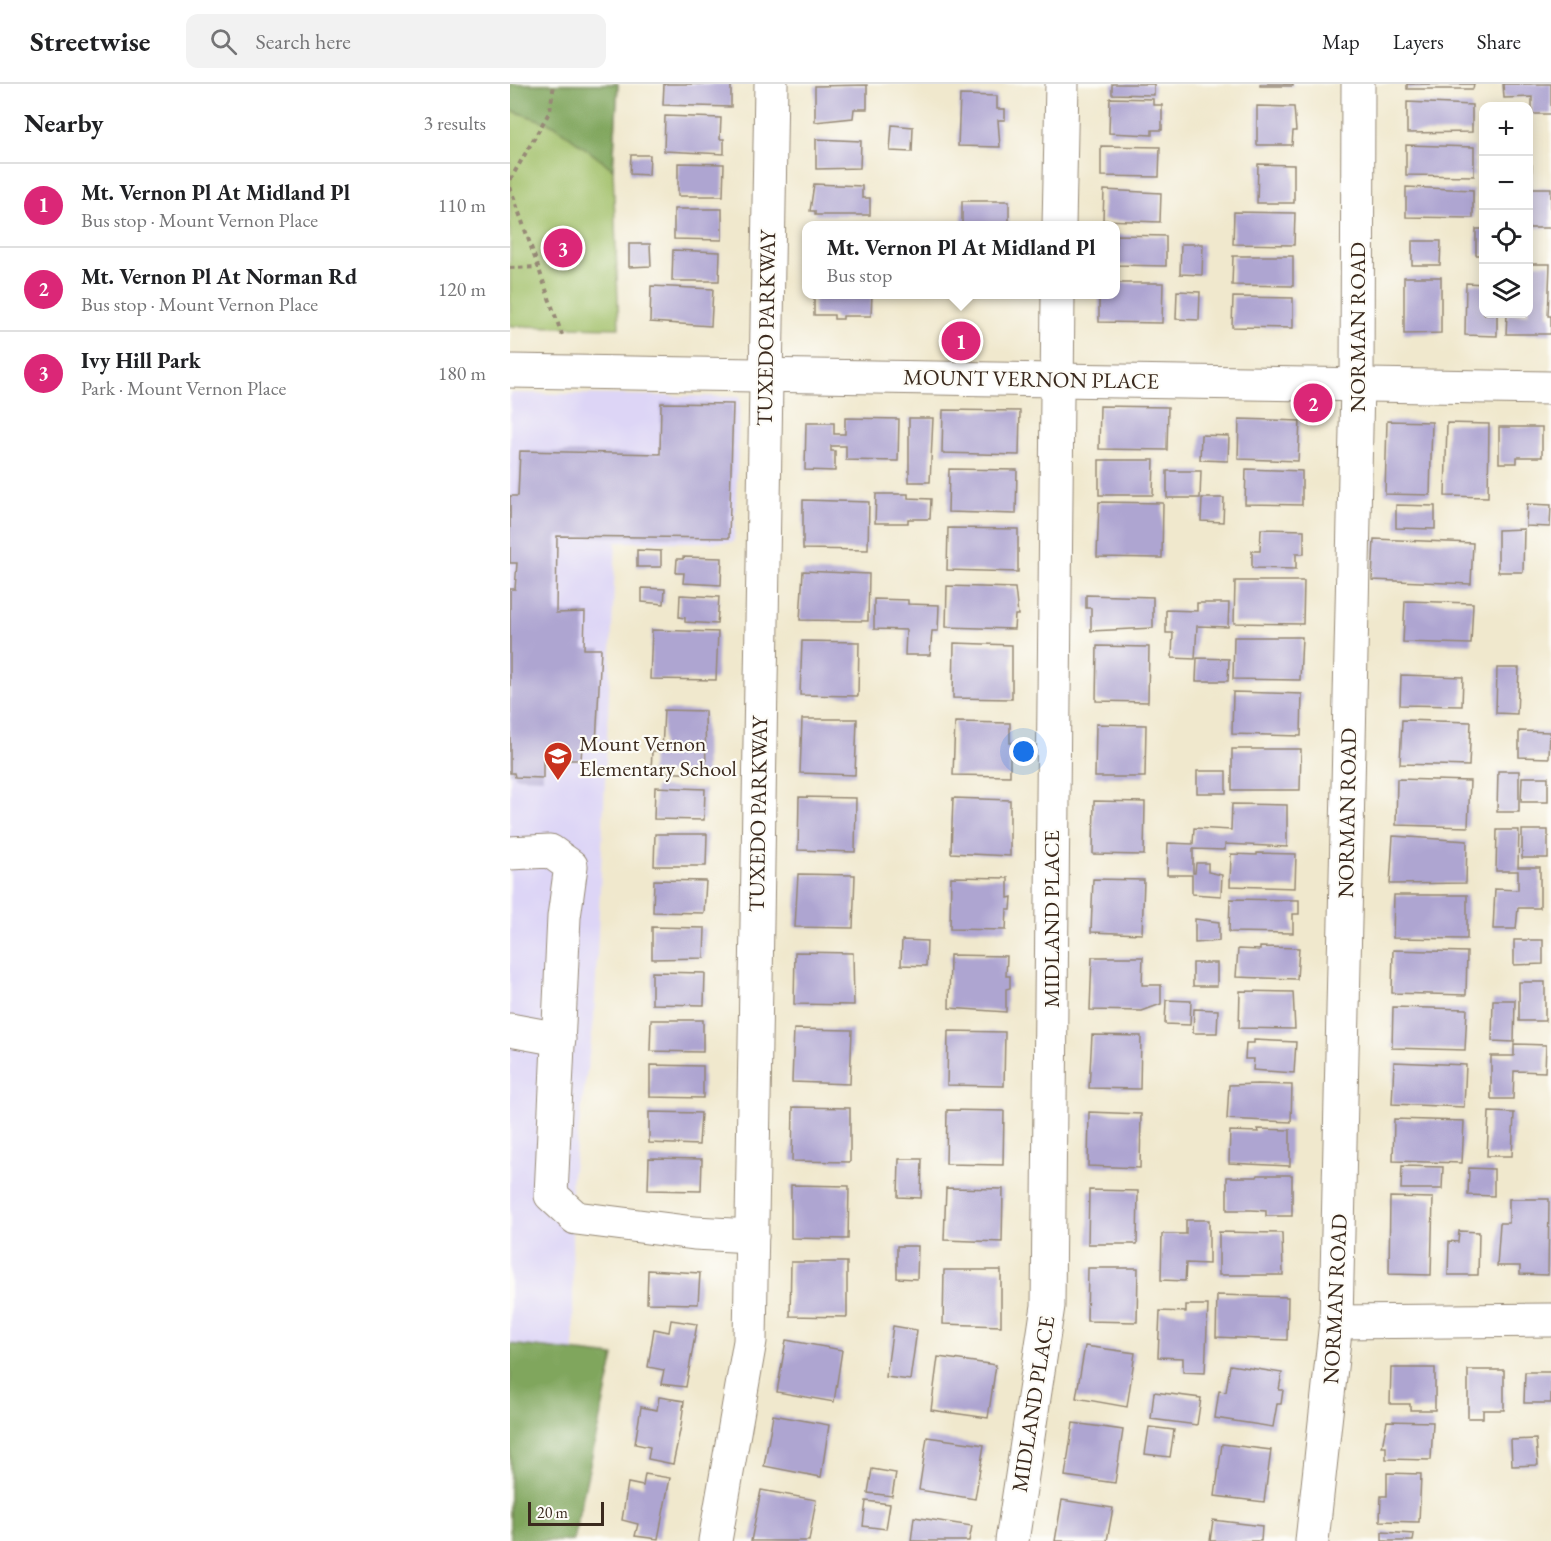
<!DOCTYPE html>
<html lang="en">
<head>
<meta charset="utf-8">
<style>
	:root { --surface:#fff; --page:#f2f2f2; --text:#202124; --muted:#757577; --line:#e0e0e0; --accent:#db2777 }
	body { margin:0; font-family:"EB Garamond",serif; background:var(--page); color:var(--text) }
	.controls { position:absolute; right:18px; top:18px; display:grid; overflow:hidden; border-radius:12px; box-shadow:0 3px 15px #0003 }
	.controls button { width:54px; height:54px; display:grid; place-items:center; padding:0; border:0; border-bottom:2px solid var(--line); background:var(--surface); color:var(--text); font:30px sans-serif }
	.scale { position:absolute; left:18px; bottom:15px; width:76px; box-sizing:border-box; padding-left:6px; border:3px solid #3b2a1e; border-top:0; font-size:16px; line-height:21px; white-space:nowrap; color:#3b2a1e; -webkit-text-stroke:4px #fdfcf7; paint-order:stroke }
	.you { position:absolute; left:514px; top:668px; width:21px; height:21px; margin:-15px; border:4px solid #fff; border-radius:50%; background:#1a73e8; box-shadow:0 0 0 9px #1a73e833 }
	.badge { display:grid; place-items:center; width:39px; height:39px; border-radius:50%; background:var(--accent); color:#fff; font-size:20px; font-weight:700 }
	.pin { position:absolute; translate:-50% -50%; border:3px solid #fff; box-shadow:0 2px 6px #0006 }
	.popup { position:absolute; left:292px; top:137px; width:318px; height:78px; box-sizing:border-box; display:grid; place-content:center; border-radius:12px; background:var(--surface); filter:drop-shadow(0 2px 4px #0005); font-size:20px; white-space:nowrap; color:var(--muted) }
	.popup b { font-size:22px; color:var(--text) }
	.popup::after { content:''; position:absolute; left:50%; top:100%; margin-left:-12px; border:12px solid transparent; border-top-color:var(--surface) }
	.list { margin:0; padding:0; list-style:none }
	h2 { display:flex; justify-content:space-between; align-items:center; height:78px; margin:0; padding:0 24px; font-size:26px }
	h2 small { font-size:20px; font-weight:400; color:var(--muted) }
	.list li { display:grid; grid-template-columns:39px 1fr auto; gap:18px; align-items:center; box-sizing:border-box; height:84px; padding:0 24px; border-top:2px solid var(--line) }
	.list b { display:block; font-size:22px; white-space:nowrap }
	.list p { margin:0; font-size:20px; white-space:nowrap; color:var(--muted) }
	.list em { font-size:20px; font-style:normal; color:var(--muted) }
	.icon { flex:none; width:33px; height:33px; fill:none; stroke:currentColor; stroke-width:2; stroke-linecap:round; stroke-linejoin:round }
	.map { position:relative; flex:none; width:1041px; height:1457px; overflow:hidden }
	header { display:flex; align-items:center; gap:36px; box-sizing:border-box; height:84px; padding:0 30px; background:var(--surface); border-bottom:2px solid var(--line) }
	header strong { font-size:28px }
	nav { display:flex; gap:33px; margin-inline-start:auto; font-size:21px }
	.search { width:420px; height:54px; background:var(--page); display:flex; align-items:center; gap:15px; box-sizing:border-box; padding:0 21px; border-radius:12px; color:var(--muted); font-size:22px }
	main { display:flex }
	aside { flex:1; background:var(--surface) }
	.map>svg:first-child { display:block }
	.built { fill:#ddd5f6 }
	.green { fill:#a1c069; stroke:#6e7544; stroke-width:1.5 }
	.forest { fill:#80a65d; stroke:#5e683e; stroke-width:1.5 }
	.building { fill:#aea5d1 }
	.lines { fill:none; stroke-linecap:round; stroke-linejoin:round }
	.minor-casing { stroke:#968976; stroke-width:35 }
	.path { stroke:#968976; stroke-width:4; stroke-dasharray:4.5 4.5; stroke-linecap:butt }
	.minor { stroke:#fff; stroke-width:33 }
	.labels { text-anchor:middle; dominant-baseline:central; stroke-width:4.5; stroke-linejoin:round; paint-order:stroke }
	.street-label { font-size:22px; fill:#3b2a1e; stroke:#fdfcf7 }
	.poi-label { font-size:22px; fill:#3b2a1e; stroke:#fdfcf7; text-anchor:start }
</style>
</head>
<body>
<header>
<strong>Streetwise</strong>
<div class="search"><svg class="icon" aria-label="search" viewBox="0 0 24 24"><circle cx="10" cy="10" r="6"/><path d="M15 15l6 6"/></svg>Search here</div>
<nav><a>Map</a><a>Layers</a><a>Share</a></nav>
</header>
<main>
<aside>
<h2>Nearby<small>3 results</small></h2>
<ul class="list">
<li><span class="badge">1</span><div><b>Mt. Vernon Pl At Midland Pl</b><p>Bus stop · Mount Vernon Place</p></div><em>110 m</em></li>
<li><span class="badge">2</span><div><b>Mt. Vernon Pl At Norman Rd</b><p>Bus stop · Mount Vernon Place</p></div><em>120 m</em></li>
<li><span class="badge">3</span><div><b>Ivy Hill Park</b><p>Park · Mount Vernon Place</p></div><em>180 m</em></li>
</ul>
</aside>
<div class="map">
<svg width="1041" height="1457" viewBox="0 0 1041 1457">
	<rect width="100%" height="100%" fill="#fdfcf7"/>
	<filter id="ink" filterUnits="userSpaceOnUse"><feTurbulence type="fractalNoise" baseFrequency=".0167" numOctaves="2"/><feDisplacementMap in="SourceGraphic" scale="12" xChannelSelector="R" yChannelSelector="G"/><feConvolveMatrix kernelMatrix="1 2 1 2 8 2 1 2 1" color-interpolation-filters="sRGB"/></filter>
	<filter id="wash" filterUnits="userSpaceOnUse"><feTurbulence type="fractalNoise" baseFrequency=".008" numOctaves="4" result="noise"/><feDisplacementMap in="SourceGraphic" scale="24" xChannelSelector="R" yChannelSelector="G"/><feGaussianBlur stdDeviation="1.35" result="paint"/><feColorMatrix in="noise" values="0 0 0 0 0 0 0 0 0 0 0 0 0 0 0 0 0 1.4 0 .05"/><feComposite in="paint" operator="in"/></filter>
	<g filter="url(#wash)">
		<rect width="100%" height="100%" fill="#f0e8cd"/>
		<path class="built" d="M0 309 230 313 224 458H106L84 936 61 1099 64 1268 0 1260Z"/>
		<path class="green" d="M0 0H108L103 85 109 244 0 242Z"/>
		<g class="forest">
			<path d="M0 0H108L103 85 44 41 0 26Z"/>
			<path d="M0 1260 104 1272 63 1457H0Z"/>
		</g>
		<g id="blocks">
			<g class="building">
				<path d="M154 0H221V23L153 21Z"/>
				<path d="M602 0H644V11L602 10Z"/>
				<rect x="750" y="0" width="33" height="2"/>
				<path d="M897 0H964L963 5H897Z"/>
				<path d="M993 0H1041V30H1022V13L994 14Z"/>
				<path d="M357 1V25H344L343 34 305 38V2Z"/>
				<path d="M450 11 487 12V25H495V36H488L490 63 448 62Z"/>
				<path d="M600 14 643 15V21H652V46H642V51L599 49Z"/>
				<path d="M897 18 962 21V48L897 49Z"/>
				<path d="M747 22 784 23 786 47H783L782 61H747Z"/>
				<path d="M155 32 211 34 210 55H214V70L154 67Z"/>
				<path d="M382 41 403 43 402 68 380 67Z"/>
				<path d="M306 55 351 57 350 84 306 85Z"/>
				<path d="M896 61 964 63V92L896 91Z"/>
				<path d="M591 62 650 63 649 93 591 92Z"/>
				<path d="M121 71H140L139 91 120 90Z"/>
				<path d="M168 79 214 80 213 112H168Z"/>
				<path d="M748 80 784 81V119H747Z"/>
				<path d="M1018 81H1022L1021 104H1041V144H1018Z"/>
				<path d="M304 100 352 102V114H360V131H305V127H300Z"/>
				<path d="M896 103 963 106V134L896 133Z"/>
				<path d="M594 106 651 109 650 138 593 136Z"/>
				<rect x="452" y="117" width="47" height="25"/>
				<path d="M164 125H212V156L164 155Z"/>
				<path d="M724 128 785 129 784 161 723 160Z"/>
				<rect x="966" y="145" width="8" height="26"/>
				<path d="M606 151 656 152V182L606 181Z"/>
				<path d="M902 157H931L930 181H902Z"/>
				<path d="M119 160H140L141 182 119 183Z"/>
				<path d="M671 160H693L692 191 670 190Z"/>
				<path d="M163 166 210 168 209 197H162Z"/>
				<path d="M723 172H783V202L722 201Z"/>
				<path d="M1018 180H1040L1038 232H1041V250H996L997 230H1018Z"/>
				<path d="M894 193H931V249L894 250Z"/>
				<path d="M606 199H653L652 239 589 238V210H606Z"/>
				<path d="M956 199 974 200V230H987V252L955 251Z"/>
				<path d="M141 202 203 205 201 242 140 238Z"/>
				<path d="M667 207 690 208 689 236 666 235Z"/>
				<path d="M304 210H362L361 232H333V235H324V231H304Z"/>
				<path d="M723 213 783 214V244L722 243Z"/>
				<path d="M151 319 223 320 219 454 47 452 46 529 75 528 74 565H91L86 660 72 661 71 676H33V694L5 693 4 689H0V505H5L7 479H0V412H8L10 367 150 370Z"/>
				<path d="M590 322 658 323 657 366 589 365Z"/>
				<path d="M433 326 510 327 509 371 432 369Z"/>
				<path d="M335 334 389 335 388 377 336 376V362H321V367H325V387L295 386 296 339H324V350H335Z"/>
				<path d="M399 334H423L420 398H399Z"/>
				<path d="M729 335 790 337 788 377 728 375Z"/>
				<path d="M877 337 922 338 920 411 875 410Z"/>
				<path d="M937 339 979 340 978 413 935 412Z"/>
				<path d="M989 343H1032V373H1007V379H989Z"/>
				<path d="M691 351 719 352 718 377 690 376Z"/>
				<path d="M589 376H644L643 411H589Z"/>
				<path d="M439 385 507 386 506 430 438 428Z"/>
				<path d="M736 385 792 387V421L735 420Z"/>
				<path d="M657 387H691L690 414H657Z"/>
				<path d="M366 410H398V414L421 415 420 435H398V439H365Z"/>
				<path d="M692 414H714L713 438 691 437Z"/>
				<path d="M293 416 359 418 358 466 293 465Z"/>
				<path d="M589 418 653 419 652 474 587 473Z"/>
				<path d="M1017 420 1041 421 1040 443 1016 442Z"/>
				<path d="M886 421 925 422V445L886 444Z"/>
				<path d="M438 444 508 445V488L437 486Z"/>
				<path d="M751 445 794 446V470H786V485L742 484V467H750Z"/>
				<path d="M1014 445 1013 488H988V446Z"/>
				<path d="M864 455 963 459 961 500 862 496Z"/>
				<path d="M127 466 151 467V483H127Z"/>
				<path d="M173 473 212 474 211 501 173 499 174 489H166L167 475H173Z"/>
				<path d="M293 487 359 490 358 537 290 536Z"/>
				<path d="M725 497H794L793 540 724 539Z"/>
				<path d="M437 502 505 504 508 531H505L504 545 436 543Z"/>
				<path d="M132 504 155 505 154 520 132 518Z"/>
				<path d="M170 511 209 513 207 540 175 538V534L169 533Z"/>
				<path d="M576 511 643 513V544L581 547V524H576Z"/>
				<path d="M364 515 398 516V520L429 521 428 547H422L420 571H395L396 546 364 545Z"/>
				<path d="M895 517 963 519 961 560 893 558Z"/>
				<path d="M687 519H719L718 543 687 542 685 575 662 574 663 549H656V526L687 527Z"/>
				<path d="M142 546 208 548 206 596 140 595Z"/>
				<path d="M724 553H792L790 596 723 595Z"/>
				<path d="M292 557 349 558 348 612 290 611Z"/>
				<path d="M444 559 502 561V615L443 614Z"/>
				<path d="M587 562 639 563 638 618 586 617Z"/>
				<path d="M687 574 719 575 718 597H686Z"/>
				<path d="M987 584H1009L1007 630 986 629Z"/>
				<path d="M891 591 953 593 952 622 890 621Z"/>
				<path d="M723 608 792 610 791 652 722 650Z"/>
				<path d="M154 626 195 627 196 690 141 688 142 667H152Z"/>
				<path d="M292 635H347L345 691 290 689Z"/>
				<path d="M892 636 961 638 959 682 890 680Z"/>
				<path d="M445 638 500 639V659H504V672H500V692L443 691Z"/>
				<path d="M586 640 636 641 635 693H585Z"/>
				<path d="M1009 647 1040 648 1039 674 1009 673Z"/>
				<path d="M722 665H791L790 706H722Z"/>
				<rect x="687" y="687" width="29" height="22"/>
				<path d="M988 687H1009V728H987Z"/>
				<path d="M1012 693H1038V718H1011Z"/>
				<path d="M887 695 960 697 958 743 886 741Z"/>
				<path d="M145 703 195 705 194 736 144 735Z"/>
				<path d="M289 713 346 714 345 768 288 766Z"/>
				<path d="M443 714 500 716V772L441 769Z"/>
				<path d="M584 717 635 718 634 771 583 770Z"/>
				<path d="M722 720 777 721V763L715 760V766L683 765V789H685L686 779H698V788L712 791 711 812 682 810V791H657L658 759 683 760 684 744 721 746Z"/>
				<path d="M987 746H1009L1008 783H1030V824H1008L1006 845H983L985 805 1008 806V787H986Z"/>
				<rect x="1012" y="746" width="26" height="28"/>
				<path d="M145 750H197L196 782H144Z"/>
				<path d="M883 752 957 757 956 799 880 800Z"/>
				<path d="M747 769 786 770 785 804 720 802 721 770 747 771Z"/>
				<path d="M288 790 345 791 343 844 285 843Z"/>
				<path d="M441 793 498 794V814L502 813 501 826H497L496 846 440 845Z"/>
				<path d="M583 795 634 796 632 850 581 848Z"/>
				<path d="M144 796 196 797 194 829 143 828Z"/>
				<path d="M884 811H957V855L883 854Z"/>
				<path d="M720 815 789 816V830H783V849L719 848Z"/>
				<path d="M685 835 709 838V857L685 859Z"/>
				<path d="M142 843 195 844 194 874 142 875Z"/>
				<path d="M392 856 417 857 416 882 391 881Z"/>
				<path d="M1004 856H1033V880L1004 881Z"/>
				<path d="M750 863 789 864 787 895 726 893 728 865 750 866Z"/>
				<path d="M883 866 957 868 956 911 882 909Z"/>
				<path d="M285 868 343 869 344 921 284 920Z"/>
				<path d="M440 871 497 872 496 892H500V904L496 905V928L439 924Z"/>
				<path d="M582 873H633L632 901H651V920L632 927 580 926Z"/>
				<rect x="683" y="879" width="24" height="23"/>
				<path d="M142 888 195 889 194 921 142 920Z"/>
				<rect x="1009" y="898" width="26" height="39"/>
				<path d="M730 907 783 908 785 945 729 944Z"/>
				<path d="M656 916 681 917 680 941 655 940Z"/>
				<path d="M983 916H1005L1004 958 982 957Z"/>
				<path d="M883 923 957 925 955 966 882 964Z"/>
				<path d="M684 925 708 926 707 949H683Z"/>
				<path d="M141 936H193V968L140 967Z"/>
				<path d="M284 945 342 946 340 1000 282 998Z"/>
				<path d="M438 947 495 948 494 1002 437 1001Z"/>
				<path d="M582 951 631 952 630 1005 579 1004Z"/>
				<path d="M744 956 786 958 784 989 743 986 744 975H735L736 959H744Z"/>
				<path d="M1004 960 1036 961 1035 988 1004 987 1003 1015H981V972H1004Z"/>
				<path d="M884 978 956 981 954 1023 882 1020Z"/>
				<path d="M140 981 193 982V1014L140 1013Z"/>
				<path d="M748 1000 782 1001 781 1038 717 1035 719 1001Z"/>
				<path d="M283 1023 340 1024V1078L282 1077Z"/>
				<path d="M437 1026 494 1027 493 1081 436 1080Z"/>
				<path d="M139 1028 191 1029 189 1061 139 1059Z"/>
				<path d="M579 1028 631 1030 630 1084 578 1082Z"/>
				<path d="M979 1028 1004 1029 1002 1072H977Z"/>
				<path d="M884 1035 954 1037 952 1079 883 1077Z"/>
				<path d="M748 1045 780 1046V1082L719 1079 720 1047 749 1048Z"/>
				<path d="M139 1074 192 1075 191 1107 138 1106Z"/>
				<path d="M389 1075H412L411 1114 388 1113Z"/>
				<path d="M892 1082 933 1083 932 1105H891Z"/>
				<path d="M959 1084 984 1085V1112L958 1111Z"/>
				<path d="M748 1091H782V1132H756V1127L742 1126H717V1093H747Z"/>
				<path d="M281 1101 339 1102 338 1155 281 1154Z"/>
				<path d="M436 1104 493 1105 492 1158 434 1156Z"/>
				<path d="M579 1106 628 1107 627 1160H578Z"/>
				<path d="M880 1113 923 1114 921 1191 879 1190Z"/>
				<path d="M999 1115H1039L1038 1191 1010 1190V1182H987L990 1139H999Z"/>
				<path d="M676 1136H699V1180L676 1179 675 1197 651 1196 652 1150H676Z"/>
				<path d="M949 1147 969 1148 968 1191H938L939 1157 948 1158Z"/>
				<path d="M709 1148 772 1149 773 1191H709Z"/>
				<path d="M387 1162H408L407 1195 387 1194Z"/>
				<path d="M281 1178H337V1233L280 1232Z"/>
				<path d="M578 1184H628L627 1238 577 1237Z"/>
				<path d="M138 1186 190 1189 188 1220 137 1219Z"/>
				<path d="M434 1186H491V1242L433 1240Z"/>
				<path d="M707 1211 778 1213 777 1256 706 1253Z"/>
				<path d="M676 1221H698L695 1289 673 1288V1274L648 1273 650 1227 676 1228Z"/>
				<path d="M161 1236 187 1240 176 1303 151 1300 154 1286 138 1283 144 1245 159 1248Z"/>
				<path d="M383 1242 407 1246 400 1296 376 1293Z"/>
				<path d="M276 1256 332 1266 324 1318 267 1308Z"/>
				<path d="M575 1262 625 1269 617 1323 566 1314Z"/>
				<path d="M428 1273 486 1281 478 1334 421 1326Z"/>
				<path d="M720 1281 772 1289 769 1306H773L771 1320H767L763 1343 705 1334 709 1307 716 1308Z"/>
				<path d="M881 1284H925V1326H900V1320H880Z"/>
				<path d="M958 1286H994V1326H973V1334H958Z"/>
				<path d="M1015 1288H1041V1319H1014Z"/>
				<path d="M644 1308 691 1314 687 1341 641 1335Z"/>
				<path d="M149 1313 174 1317 171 1342 163 1380 138 1375 140 1363 125 1360 131 1323 147 1326Z"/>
				<path d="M263 1331 319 1341 311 1393 254 1382Z"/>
				<path d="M877 1337 923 1338 921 1376 876 1375V1363H872Z"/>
				<path d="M563 1339 613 1346 605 1399 555 1392Z"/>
				<path d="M639 1343 664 1346 660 1373 635 1370Z"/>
				<path d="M417 1353 474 1361 465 1415 409 1406Z"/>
				<path d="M1026 1355 1028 1381 1002 1382 1001 1356Z"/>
				<path d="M712 1360 761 1366 754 1418 705 1412Z"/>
				<path d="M362 1385 386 1389 382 1412 358 1409Z"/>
				<path d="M877 1389 911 1390 909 1438 870 1437 871 1412H877Z"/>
				<path d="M135 1390 160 1394 148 1455 125 1452 128 1440 112 1436 118 1399 133 1402Z"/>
				<path d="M251 1406 306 1416 299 1457H241Z"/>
				<path d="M552 1416 603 1424 597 1457H545Z"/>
				<path d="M356 1417 380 1420 376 1445 353 1442Z"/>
				<path d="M404 1433 462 1442 459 1457H401Z"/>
				<path d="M703 1436 752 1442 751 1457H700Z"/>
				<path d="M872 1448 904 1450 903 1457H872Z"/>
			</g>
		</g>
	</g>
	<g filter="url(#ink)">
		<use href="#blocks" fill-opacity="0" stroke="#968976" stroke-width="1.5"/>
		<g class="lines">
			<g class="minor-casing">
				<g id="minor">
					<path d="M549 142 552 0"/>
					<path d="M0 287 1041 304"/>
					<path d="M0 769 40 767 61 782 54 833 41 1111 66 1134 184 1149 242 1152"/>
					<path d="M0 946 49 955"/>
					<path d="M826 1238 1041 1236"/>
					<path d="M205 1457 240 1257 261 0"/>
					<path d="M502 1457 538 1222 548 210"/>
					<path d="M802 1457 826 1238 847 301 848 0"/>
				</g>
			</g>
			<g class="path">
				<path d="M0 96 40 27 44 0"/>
				<path d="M0 103 52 251"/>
				<path d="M0 184 29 183"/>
			</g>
			<use href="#minor" class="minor"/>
		</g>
	</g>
	<defs>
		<g id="school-pin" transform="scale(1.5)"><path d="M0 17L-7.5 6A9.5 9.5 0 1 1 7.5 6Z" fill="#c8321e" stroke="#fdfcf7"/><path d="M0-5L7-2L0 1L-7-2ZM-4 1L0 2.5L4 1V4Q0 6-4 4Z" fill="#fff"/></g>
	</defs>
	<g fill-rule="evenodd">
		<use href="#school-pin" x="48" y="672"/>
	</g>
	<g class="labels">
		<g class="street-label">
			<text transform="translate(847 243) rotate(-90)">NORMAN ROAD</text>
			<text transform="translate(256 244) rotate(-89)">TUXEDO PARKWAY</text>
			<text transform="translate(521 295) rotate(1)">MOUNT VERNON PLACE</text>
			<text transform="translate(837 729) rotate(-89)">NORMAN ROAD</text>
			<text transform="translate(248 730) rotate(-89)">TUXEDO PARKWAY</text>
			<text transform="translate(541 835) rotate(-90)">MIDLAND PLACE</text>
			<text transform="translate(825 1215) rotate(-87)">NORMAN ROAD</text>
			<text transform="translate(523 1320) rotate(-81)">MIDLAND PLACE</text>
		</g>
		<g class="poi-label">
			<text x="69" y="659">Mount Vernon<tspan x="69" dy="25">Elementary School</tspan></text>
		</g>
	</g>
</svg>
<div class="controls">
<button>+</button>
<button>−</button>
<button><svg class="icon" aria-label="locate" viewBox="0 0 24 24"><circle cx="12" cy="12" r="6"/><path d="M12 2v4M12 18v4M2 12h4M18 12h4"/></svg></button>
<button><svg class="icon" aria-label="layers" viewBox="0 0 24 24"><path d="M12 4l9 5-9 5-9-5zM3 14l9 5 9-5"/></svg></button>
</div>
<div class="scale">20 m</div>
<div class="you"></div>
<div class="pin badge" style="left:451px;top:257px">1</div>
<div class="popup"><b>Mt. Vernon Pl At Midland Pl</b>Bus stop</div>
<div class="pin badge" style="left:803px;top:319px">2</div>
<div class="pin badge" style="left:53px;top:164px">3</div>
</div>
</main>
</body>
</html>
